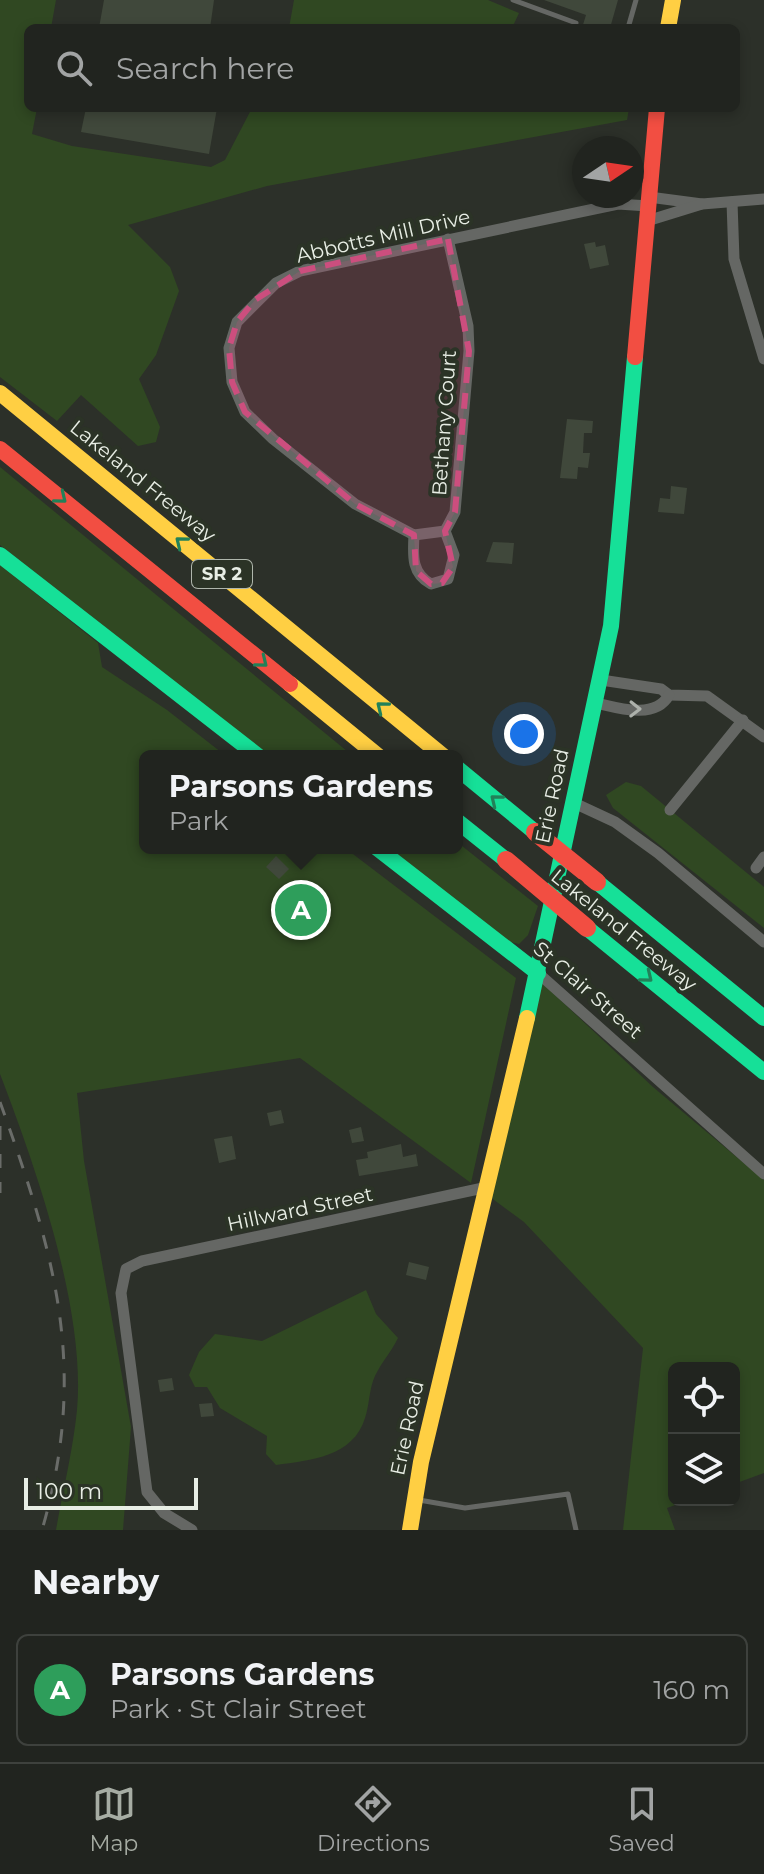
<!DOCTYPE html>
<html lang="en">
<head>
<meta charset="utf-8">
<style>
	:root { --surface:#21241f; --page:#2d302c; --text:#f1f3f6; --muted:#a2a4a4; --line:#3e413d; --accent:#a6aca3 }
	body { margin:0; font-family:Montserrat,sans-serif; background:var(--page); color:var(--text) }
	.controls { position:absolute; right:24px; bottom:24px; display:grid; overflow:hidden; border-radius:12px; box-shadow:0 4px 12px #0003 }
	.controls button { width:72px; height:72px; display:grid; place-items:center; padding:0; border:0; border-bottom:2px solid var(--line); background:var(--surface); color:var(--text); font:40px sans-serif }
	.compass { position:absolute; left:572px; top:136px; width:72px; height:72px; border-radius:50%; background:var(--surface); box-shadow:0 4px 12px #0003; rotate:77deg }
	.scale { position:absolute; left:24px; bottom:20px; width:174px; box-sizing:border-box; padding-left:8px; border:4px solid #e8eee5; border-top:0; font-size:22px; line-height:28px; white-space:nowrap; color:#e8eee5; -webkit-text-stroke:6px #2b3326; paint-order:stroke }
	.you { position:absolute; left:524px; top:734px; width:28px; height:28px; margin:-20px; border:6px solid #fff; border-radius:50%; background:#1a73e8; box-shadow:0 0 0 12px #1a73e833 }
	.badge { display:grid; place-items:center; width:52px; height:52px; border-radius:50%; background:var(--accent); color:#fff; font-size:26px; font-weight:700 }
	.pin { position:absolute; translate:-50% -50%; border:4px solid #fff; box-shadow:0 2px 8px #0006 }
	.popup { position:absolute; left:139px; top:750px; width:324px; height:104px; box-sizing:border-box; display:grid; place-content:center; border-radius:12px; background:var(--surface); filter:drop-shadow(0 2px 6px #0005); font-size:26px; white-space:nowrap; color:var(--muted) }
	.popup b { font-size:30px; color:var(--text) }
	.popup::after { content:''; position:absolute; left:50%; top:100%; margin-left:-16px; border:16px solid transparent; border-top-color:var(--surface) }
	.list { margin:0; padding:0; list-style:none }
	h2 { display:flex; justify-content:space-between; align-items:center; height:104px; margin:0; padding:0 32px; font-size:34px }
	h2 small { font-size:26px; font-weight:400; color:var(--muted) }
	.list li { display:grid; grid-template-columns:52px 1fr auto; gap:24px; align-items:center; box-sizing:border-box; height:112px; margin:0 16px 16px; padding:0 16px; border:2px solid var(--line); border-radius:12px }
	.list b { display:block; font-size:30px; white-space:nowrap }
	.list p { margin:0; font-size:26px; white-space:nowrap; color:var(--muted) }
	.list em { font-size:26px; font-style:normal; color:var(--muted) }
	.icon { flex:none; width:44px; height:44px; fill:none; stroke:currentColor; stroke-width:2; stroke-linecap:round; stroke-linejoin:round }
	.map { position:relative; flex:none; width:764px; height:1530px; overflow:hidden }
	.search { position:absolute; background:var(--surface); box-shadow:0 4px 12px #0003; left:24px; right:24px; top:24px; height:88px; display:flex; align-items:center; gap:20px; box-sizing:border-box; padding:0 28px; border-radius:12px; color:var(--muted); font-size:30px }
	.sheet { height:232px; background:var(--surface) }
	nav { display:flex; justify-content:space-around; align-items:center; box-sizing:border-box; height:112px; border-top:2px solid var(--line); background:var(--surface); font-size:22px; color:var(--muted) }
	nav a { display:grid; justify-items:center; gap:4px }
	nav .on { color:var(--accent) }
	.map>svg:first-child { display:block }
	.green { fill:#304822 }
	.building { fill:#40483b }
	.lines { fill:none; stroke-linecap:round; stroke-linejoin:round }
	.lane { stroke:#656764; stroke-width:5 }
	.street { stroke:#656764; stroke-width:11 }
	.fast { stroke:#16e098; stroke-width:16 }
	.slow { stroke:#ffcf43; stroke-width:16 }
	.jam { stroke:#f24e42; stroke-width:16 }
	.rail { stroke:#6a6c69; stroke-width:3; stroke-dasharray:14 14; stroke-linecap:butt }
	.jam-bridge { stroke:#f24e42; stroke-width:18 }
	.oneway { stroke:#228159 }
	.oneway2 { stroke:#adb1ab }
	.marked { fill:#cc4e7e; fill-opacity:0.2; stroke:#cc4e7e; stroke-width:6; stroke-dasharray:16 10; stroke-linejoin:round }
	.labels { text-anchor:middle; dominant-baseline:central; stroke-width:8; stroke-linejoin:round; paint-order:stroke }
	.shield { fill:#2b3326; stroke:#afb6ac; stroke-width:2 }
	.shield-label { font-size:18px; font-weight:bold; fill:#e8eee5 }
	.street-label { font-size:20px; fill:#e8eee5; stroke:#2b3326 }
</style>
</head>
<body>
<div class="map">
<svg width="764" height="1530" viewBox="0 0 764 1530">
	<rect width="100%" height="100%" fill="#2c3029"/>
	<g class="green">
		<path d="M0 0H56L51 28H28V108H37L32 134 72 146 211 167 225 160 252 108H629L627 120 267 186 128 225 170 267 179 291 156 355 139 379 160 427 156 442 138 446 81 395 57 421 0 377Z"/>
		<path d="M294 0H488L519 13 512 28H289Z"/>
		<path d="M0 467 353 756H270L0 545Z"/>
		<path d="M0 565 98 643 102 667 167 710 226 756H145V848H345L516 978 471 1183 300 1058 77 1093 84 1161 131 1427 123 1530H56C63 1490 73 1450 77 1410 86 1310 36 1168 0 1074Z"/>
		<path d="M626 782 641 786 764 887V928L613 808 606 795Z"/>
		<path d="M457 842 538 906 528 935 519 944 503 940 389 848H457Z"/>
		<path d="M541 982 653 1087 764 1180V1473L734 1484V1368H674V1500H689L667 1508 675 1530H623L643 1348 524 1222 490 1197Z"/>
		<path d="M366 1290 376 1314 398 1338C392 1351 377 1368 373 1381 369 1393 369 1406 365 1418 353 1457 311 1460 276 1465L266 1454 267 1436 220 1408 207 1387H195L189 1375 199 1352 215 1334 262 1341Z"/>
	</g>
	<g class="building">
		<path d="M104 0H214L210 28H99Z"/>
		<path d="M544 0H618L610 28H582L586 15Z"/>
		<path d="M86 108H217L209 154 81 132Z"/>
		<path d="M595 242 596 247 605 245 609 265 590 269 584 244Z"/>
		<path d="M567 419 593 421 592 433H584L583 453H590L588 468 578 467 577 479 560 478Z"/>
		<path d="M671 486 687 488 684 514 658 512 660 498 670 499Z"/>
		<path d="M493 542 514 543 512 564 486 562Z"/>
		<path d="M276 856 289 869 279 879 266 867Z"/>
		<path d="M281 1110 284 1123 270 1126 267 1113Z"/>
		<path d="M361 1127 364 1141 352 1143 349 1130Z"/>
		<path d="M232 1136 236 1159 219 1163 214 1139Z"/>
		<path d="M401 1144 403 1157 416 1154 418 1166 359 1176 356 1160 368 1158 367 1152Z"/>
		<path d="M409 1262 429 1267 426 1280 406 1275Z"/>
		<path d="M172 1378 174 1390 160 1392 158 1380Z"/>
		<path d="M212 1403 214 1416 201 1417 199 1404Z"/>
	</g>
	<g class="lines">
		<g class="lane">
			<path d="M513 0 576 23"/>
			<path d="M628 28 636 0"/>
			<path d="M419 1500 465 1508 568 1494 576 1530"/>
		</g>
		<g class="street">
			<path d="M649 197 702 204"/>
			<path d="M732 202 734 259 764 359"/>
			<path d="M647 221 702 204 764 199"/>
			<path d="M445 531 414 535 355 504 273 439 245 412 232 382 229 348 237 322 276 283 300 271 618 204 648 206"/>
			<path d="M414 535C413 555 411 573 431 584L448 579 454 555 445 531 455 512 469 351 468 326 448 239"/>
			<path d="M601 680 661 689 669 695 707 696 764 737"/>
			<path d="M596 703C618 708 655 720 669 695"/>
			<path d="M572 802 615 822 658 853 764 942"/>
			<path d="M670 810 743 720"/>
			<path d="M756 868 764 857"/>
			<path d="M538 973 764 1174"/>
			<path d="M192 1530 164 1513 147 1492 121 1293 126 1269 142 1261 483 1188"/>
		</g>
		<g class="fast">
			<path d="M0 555 258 756"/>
			<path d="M457 768 535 832"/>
			<path d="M457 821 506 860"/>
			<path d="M377 848 538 973"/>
			<path d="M597 882 764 1018"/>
			<path d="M587 928 764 1072"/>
			<path d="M527 1018 611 626 635 357"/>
		</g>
		<g class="slow">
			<path d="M668 28 673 0"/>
			<path d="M0 393 443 756"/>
			<path d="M290 684 378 756"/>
			<path d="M410 1530 421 1462 527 1018"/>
		</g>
		<g class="jam">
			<path d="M635 357 657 108"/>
			<path d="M0 449 290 684"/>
		</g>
		<g class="rail">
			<path d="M0 1102C55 1255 89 1368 42 1530"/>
			<path d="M0 1126V1193"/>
		</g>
		<g class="jam-bridge">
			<path d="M535 832 597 882"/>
			<path d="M506 860 587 928"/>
		</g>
	</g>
	<defs><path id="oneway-chevron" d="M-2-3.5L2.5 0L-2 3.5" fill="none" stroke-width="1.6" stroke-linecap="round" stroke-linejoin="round" transform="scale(2)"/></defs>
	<g class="oneway">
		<use href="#oneway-chevron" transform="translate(61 498) rotate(39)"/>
		<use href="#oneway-chevron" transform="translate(181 542) rotate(-141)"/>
		<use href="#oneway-chevron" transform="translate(262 662) rotate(39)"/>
		<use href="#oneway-chevron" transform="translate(382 707) rotate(-141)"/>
		<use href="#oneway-chevron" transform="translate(496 800) rotate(-141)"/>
		<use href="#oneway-chevron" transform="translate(647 977) rotate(39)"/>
	</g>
	<use class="oneway2" href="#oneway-chevron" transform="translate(635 709) rotate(1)"/>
	<path class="marked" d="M448 239 469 351 455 512 445 531 453 567 442 583 431 584 416 571 414 535 355 504 245 412 232 382 229 348 237 322 255 300 300 271Z"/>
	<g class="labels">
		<rect class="shield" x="192" y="560" width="60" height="28" rx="6"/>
		<g class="shield-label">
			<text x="222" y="574">SR 2</text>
		</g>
		<g class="street-label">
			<text transform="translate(383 236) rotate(-13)">Abbotts Mill Drive</text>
			<text transform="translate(444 423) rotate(-86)">Bethany Court</text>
			<text transform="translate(143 481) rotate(39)">Lakeland Freeway</text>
			<text transform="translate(552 796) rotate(-78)">Erie Road</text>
			<text transform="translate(624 930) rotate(39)">Lakeland Freeway</text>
			<text transform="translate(588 990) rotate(41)">St Clair Street</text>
			<text transform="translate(300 1209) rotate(-12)">Hillward Street</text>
			<text transform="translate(407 1428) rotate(-78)">Erie Road</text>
		</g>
	</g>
</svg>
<div class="controls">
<button><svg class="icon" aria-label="locate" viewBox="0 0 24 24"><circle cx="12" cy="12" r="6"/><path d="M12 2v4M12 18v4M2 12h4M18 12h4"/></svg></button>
<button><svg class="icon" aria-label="layers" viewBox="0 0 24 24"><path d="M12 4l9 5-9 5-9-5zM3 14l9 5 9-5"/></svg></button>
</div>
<svg class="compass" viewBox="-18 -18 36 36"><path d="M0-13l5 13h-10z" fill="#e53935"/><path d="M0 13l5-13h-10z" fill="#a2a4a4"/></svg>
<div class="scale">100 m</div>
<div class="you"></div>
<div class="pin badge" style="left:301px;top:910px;background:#2e9e5b">A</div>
<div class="popup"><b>Parsons Gardens</b>Park</div>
<div class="search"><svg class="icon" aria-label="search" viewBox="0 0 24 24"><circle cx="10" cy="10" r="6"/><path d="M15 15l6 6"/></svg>Search here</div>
</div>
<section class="sheet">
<h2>Nearby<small></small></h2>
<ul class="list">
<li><span class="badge" style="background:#2e9e5b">A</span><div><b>Parsons Gardens</b><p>Park · St Clair Street</p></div><em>160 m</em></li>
</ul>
</section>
<nav>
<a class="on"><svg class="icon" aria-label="map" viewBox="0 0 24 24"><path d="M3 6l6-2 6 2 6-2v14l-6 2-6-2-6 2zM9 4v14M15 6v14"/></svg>Map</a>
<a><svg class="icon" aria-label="directions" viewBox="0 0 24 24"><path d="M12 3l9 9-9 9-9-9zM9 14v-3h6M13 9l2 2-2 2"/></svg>Directions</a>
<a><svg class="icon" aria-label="saved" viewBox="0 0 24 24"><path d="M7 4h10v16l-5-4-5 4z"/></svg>Saved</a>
</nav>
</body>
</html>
